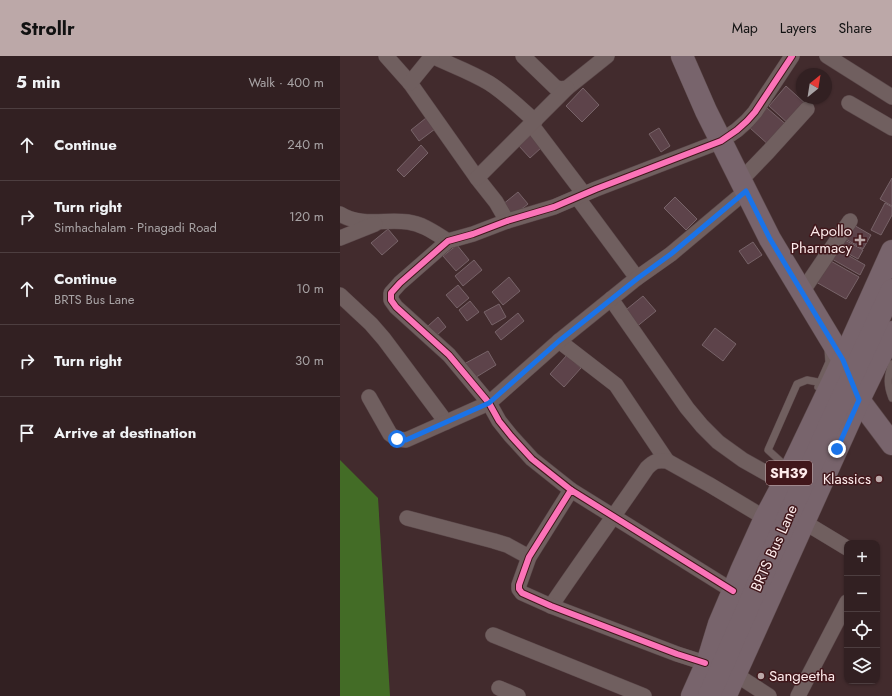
<!DOCTYPE html>
<html lang="en">
<head>
<meta charset="utf-8">
<style>
	:root { --surface:#322022; --page:#3a282a; --text:#f1f3f6; --muted:#a8a3a5; --line:#4d3e40; --accent:#bca8a8 }
	body { margin:0; font-family:Jost,sans-serif; background:var(--page); color:var(--text) }
	.controls { position:absolute; right:12px; bottom:12px; display:grid; overflow:hidden; border-radius:8px; box-shadow:0 1px 3px #0004 }
	.controls button { width:36px; height:36px; display:grid; place-items:center; padding:0; border:0; border-bottom:1px solid var(--line); background:var(--surface); color:var(--text); font:20px sans-serif }
	.compass { position:absolute; left:456px; top:12px; width:36px; height:36px; border-radius:50%; background:var(--surface); box-shadow:0 1px 3px #0004; rotate:30deg }
	.stop { position:absolute; width:12px; height:12px; margin:-9px; border:3px solid #1a73e8; border-radius:50%; background:#fff }
	.stop.end { background:#1a73e8; border-color:#fff; box-shadow:0 1px 4px #0008 }
	.list { margin:0; padding:0; list-style:none }
	h2 { display:flex; justify-content:space-between; align-items:center; height:52px; margin:0; padding:0 16px; font-size:17px }
	h2 small { font-size:13px; font-weight:400; color:var(--muted) }
	.list li { display:grid; grid-template-columns:26px 1fr auto; gap:12px; align-items:center; box-sizing:border-box; height:72px; padding:0 16px; border-top:1px solid var(--line) }
	.list b { display:block; font-size:15px; white-space:nowrap }
	.list p { margin:0; font-size:13px; white-space:nowrap; color:var(--muted) }
	.list em { font-size:13px; font-style:normal; color:var(--muted) }
	.icon { flex:none; width:22px; height:22px; fill:none; stroke:currentColor; stroke-width:2; stroke-linecap:round; stroke-linejoin:round }
	.map { position:relative; flex:none; width:552px; height:640px; overflow:hidden }
	header { display:flex; align-items:center; gap:24px; box-sizing:border-box; height:56px; padding:0 20px; background:var(--accent); color:#111 }
	header strong { font-size:19px }
	nav { display:flex; gap:22px; margin-inline-start:auto; font-size:14px }
	main { display:flex }
	aside { flex:1; background:var(--surface) }
	.map>svg:first-child { display:block }
	.forest { fill:#436c26 }
	.building { fill:#5d434a; stroke:#776368 }
	.lines { fill:none; stroke-linecap:round; stroke-linejoin:round }
	.lane-casing { stroke:#5a4749; stroke-width:8 }
	.street-casing { stroke:#5a4749; stroke-width:16 }
	.primary-casing { stroke:#5a4749; stroke-width:23 }
	.lane { stroke:#705f5f; stroke-width:7 }
	.street { stroke:#705f5f; stroke-width:15 }
	.primary { stroke:#78646c; stroke-width:22 }
	.cycleway-casing { stroke:#41171b; stroke-width:8 }
	.cycleway { stroke:#fb73b8; stroke-width:6 }
	.route { stroke:#1a73e8; stroke-width:5 }
	.poi-dot { fill:#bca8a8; stroke:#41171b; stroke-width:1.5 }
	.labels { text-anchor:middle; dominant-baseline:central; stroke-width:3; stroke-linejoin:round; paint-order:stroke }
	.shield { fill:#41171b; stroke:#c5abad; stroke-width:1 }
	.shield-label { font-size:14px; font-weight:bold; fill:#fdebeb }
	.poi-label { font-size:15px; fill:#fdebeb; stroke:#41171b; text-anchor:end }
	.street-label { font-size:15px; fill:#fdebeb; stroke:#41171b }
</style>
</head>
<body>
<header>
<strong>Strollr</strong>
<nav><a>Map</a><a>Layers</a><a>Share</a></nav>
</header>
<main>
<aside>
<h2>5 min<small>Walk · 400 m</small></h2>
<ul class="list">
<li><svg class="icon" aria-label="ahead" viewBox="0 0 24 24"><path d="M12 20V5M6 11l6-6 6 6"/></svg><div><b>Continue</b></div><em>240 m</em></li>
<li><svg class="icon" aria-label="right" viewBox="0 0 24 24"><path d="M7 20v-9h11M14 6l5 5-5 5"/></svg><div><b>Turn right</b><p>Simhachalam - Pinagadi Road</p></div><em>120 m</em></li>
<li><svg class="icon" aria-label="ahead" viewBox="0 0 24 24"><path d="M12 20V5M6 11l6-6 6 6"/></svg><div><b>Continue</b><p>BRTS Bus Lane</p></div><em>10 m</em></li>
<li><svg class="icon" aria-label="right" viewBox="0 0 24 24"><path d="M7 20v-9h11M14 6l5 5-5 5"/></svg><div><b>Turn right</b></div><em>30 m</em></li>
<li><svg class="icon" aria-label="arrive" viewBox="0 0 24 24"><path d="M6 21V4h12l-3 4 3 4H6"/></svg><div><b>Arrive at destination</b></div></li>
</ul>
</aside>
<div class="map">
<svg width="552" height="640" viewBox="0 0 552 640">
	<rect width="100%" height="100%" fill="#422b2d"/>
	<path class="forest" d="M0 404 38 442 50 640H0Z"/>
	<g class="building">
		<path d="M446 30 468 50 451 70 429 50Z"/>
		<path d="M243 32 259 49 242 66 226 50Z"/>
		<path d="M427 52 449 71 431 91 410 72Z"/>
		<path d="M86 62 95 73 79 85 71 74Z"/>
		<path d="M319 72 330 90 321 96 309 78Z"/>
		<path d="M191 79 202 91 190 102 179 90Z"/>
		<path d="M81 89 88 97 64 121 57 114Z"/>
		<path d="M552 122V150L540 143Z"/>
		<path d="M178 136 188 148 171 161 162 149Z"/>
		<path d="M335 141 357 163 346 174 324 152Z"/>
		<path d="M545 147 552 151V159L541 179 531 174Z"/>
		<path d="M512 168 531 179 523 193 504 182Z"/>
		<path d="M48 173 58 185 42 199 31 187Z"/>
		<path d="M503 183 523 194 518 203 498 192Z"/>
		<path d="M413 186 422 199 408 208 399 195Z"/>
		<path d="M117 189 129 204 116 215 103 200Z"/>
		<path d="M497 193 525 209 520 219 492 203Z"/>
		<path d="M134 204 142 214 123 230 115 220Z"/>
		<path d="M489 204 519 221 506 243 476 226Z"/>
		<path d="M169 221 180 235 163 249 152 236Z"/>
		<path d="M118 229 129 242 117 252 106 239Z"/>
		<path d="M303 240 316 255 295 272 282 257Z"/>
		<path d="M130 245 139 256 127 265 119 254Z"/>
		<path d="M159 248 166 261 152 269 144 256Z"/>
		<path d="M178 257 184 265 161 284 155 276Z"/>
		<path d="M98 261 106 271 96 280 88 270Z"/>
		<path d="M375 272 396 288 383 305 362 289Z"/>
		<path d="M148 295 156 309 133 323 124 308Z"/>
		<path d="M227 299 241 312 224 331 210 318Z"/>
	</g>
	<g class="lines">
		<g class="lane-casing">
			<g id="lane">
				<path d="M552 308C547 321 547 329 552 342"/>
				<path d="M478 331 489 306 488 293"/>
				<path d="M449 413 428 394 457 328 467 324 483 327"/>
			</g>
		</g>
		<g class="street-casing">
			<g id="street">
				<path d="M46 0 70 27 137 122 156 146 167 165"/>
				<path d="M92 0C111 9 131 16 149 27 165 37 180 52 195 65"/>
				<path d="M183 0 215 31 221 33 227 32 267 0"/>
				<path d="M487 0 552 41"/>
				<path d="M70 27 92 0"/>
				<path d="M509 47 552 72"/>
				<path d="M191 68 244 138"/>
				<path d="M137 122 227 32"/>
				<path d="M401 124 428 96 467 53"/>
				<path d="M237 141 297 222"/>
				<path d="M0 158C21 171 45 163 68 166 83 168 95 177 108 185"/>
				<path d="M0 182 35 168"/>
				<path d="M462 236 510 165"/>
				<path d="M0 239 31 268 44 283 106 366"/>
				<path d="M271 243 347 352 362 370 378 386 403 404 444 427"/>
				<path d="M219 285 276 329 327 405"/>
				<path d="M29 341 50 378 57 383 66 384 149 347 219 285 297 222 331 198 406 135"/>
				<path d="M231 434 192 403 171 380 159 365 149 347 109 299 56 251 51 244V237L60 227 108 185 133 178 167 165 214 151 256 133 381 85 397 74 407 65 415 56 452 0"/>
				<path d="M67 462 154 485 167 489 189 501"/>
				<path d="M464 466 507 492"/>
				<path d="M211 550C242 504 275 459 307 412 314 405 317 404 327 405L370 429 425 462"/>
				<path d="M153 579 304 640"/>
				<path d="M365 607 337 598 211 550 182 537 179 533V529L189 501 231 434 393 535"/>
				<path d="M395 618 429 640"/>
				<path d="M159 632 178 640"/>
				<path d="M458 640 507 546"/>
			</g>
		</g>
		<g class="primary-casing">
			<g id="primary">
				<path d="M342 0 366 55 430 183 503 304 519 344 552 388"/>
				<path d="M386 639 519 344 552 276"/>
				<path d="M352 640 368 604 379 568 393 535 401 515 425 462 449 417 503 304 552 195"/>
				<path d="M369 640C428 504 489 369 552 234"/>
			</g>
		</g>
		<use href="#lane" class="lane"/>
		<use href="#street" class="street"/>
		<use href="#primary" class="primary"/>
		<g class="cycleway-casing">
			<g id="cycleway">
				<path d="M231 434 192 403 171 380 159 365 149 347 109 299 56 251 51 244V237L60 227 108 185 133 178 167 165 214 151 256 133 381 85 397 74 407 65 415 56 452 0"/>
				<path d="M365 607 337 598 211 550 182 537 179 533V529L189 501 231 434 393 535"/>
			</g>
		</g>
		<use href="#cycleway" class="cycleway"/>
	</g>
	<g class="lines">
		<path class="route" d="M57 383 66 384 149 347 219 285 298 222 331 198 406 135 430 183 503 304 519 344 497 393"/>
	</g>
	<g class="poi-dot">
		<path d="M518 178h4v4h4v4h-4v4h-4v-4h-4v-4h4z"/>
		<circle cx="539" cy="423" r="4"/>
		<circle cx="421" cy="620" r="4"/>
	</g>
	<g class="labels">
		<rect class="shield" x="426" y="405" width="46" height="24" rx="3"/>
		<g class="shield-label">
			<text x="449" y="417">SH39</text>
		</g>
		<g class="poi-label">
			<text x="512" y="175">Apollo<tspan x="512" dy="17">Pharmacy</tspan></text>
			<text x="531" y="423">Klassics</text>
			<text x="429" y="620" text-anchor="start">Sangeetha</text>
		</g>
		<g class="street-label">
			<text transform="translate(434 492) rotate(-66)">BRTS Bus Lane</text>
		</g>
	</g>
</svg>
<div class="controls">
<button>+</button>
<button>−</button>
<button><svg class="icon" aria-label="locate" viewBox="0 0 24 24"><circle cx="12" cy="12" r="6"/><path d="M12 2v4M12 18v4M2 12h4M18 12h4"/></svg></button>
<button><svg class="icon" aria-label="layers" viewBox="0 0 24 24"><path d="M12 4l9 5-9 5-9-5zM3 14l9 5 9-5"/></svg></button>
</div>
<svg class="compass" viewBox="-18 -18 36 36"><path d="M0-13l5 13h-10z" fill="#e53935"/><path d="M0 13l5-13h-10z" fill="#a8a3a5"/></svg>
<div class="stop" style="left:57px;top:383px"></div>
<div class="stop end" style="left:497px;top:393px"></div>
</div>
</main>
</body>
</html>
